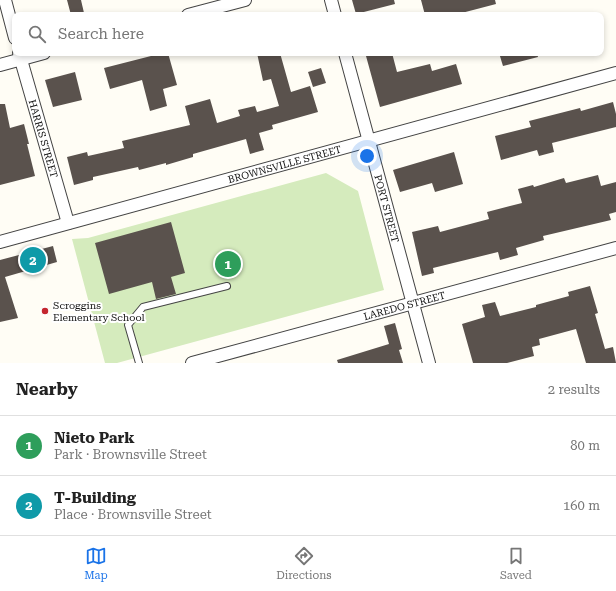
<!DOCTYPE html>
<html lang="en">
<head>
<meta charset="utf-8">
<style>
	:root { --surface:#fff; --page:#f6f6f6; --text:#222; --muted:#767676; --line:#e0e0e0; --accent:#1a73e8 }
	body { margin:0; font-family:"Roboto Serif",serif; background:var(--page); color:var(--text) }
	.you { position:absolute; left:367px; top:156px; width:14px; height:14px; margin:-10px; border:3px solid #fff; border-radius:50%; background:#1a73e8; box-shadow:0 0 0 6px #1a73e833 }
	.badge { display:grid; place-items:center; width:26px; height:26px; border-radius:50%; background:var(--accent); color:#fff; font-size:13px; font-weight:700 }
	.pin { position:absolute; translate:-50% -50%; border:2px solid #fff; box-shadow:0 1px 4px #0006 }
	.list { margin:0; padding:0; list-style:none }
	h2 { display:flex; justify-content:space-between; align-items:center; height:52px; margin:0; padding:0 16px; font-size:17px }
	h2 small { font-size:13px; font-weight:400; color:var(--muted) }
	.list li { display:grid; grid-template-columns:26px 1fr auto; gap:12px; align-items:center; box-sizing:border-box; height:60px; padding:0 16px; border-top:1px solid var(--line) }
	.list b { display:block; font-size:15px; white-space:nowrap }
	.list p { margin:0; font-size:13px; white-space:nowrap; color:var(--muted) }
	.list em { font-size:13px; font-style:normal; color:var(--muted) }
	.icon { flex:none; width:22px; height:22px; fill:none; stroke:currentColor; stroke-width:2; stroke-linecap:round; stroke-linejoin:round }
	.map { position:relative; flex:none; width:616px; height:363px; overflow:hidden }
	.search { position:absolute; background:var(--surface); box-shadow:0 2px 6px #0003; left:12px; right:12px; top:12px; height:44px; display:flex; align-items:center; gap:10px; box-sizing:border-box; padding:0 14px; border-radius:8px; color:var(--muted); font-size:15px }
	.sheet { height:172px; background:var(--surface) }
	nav { display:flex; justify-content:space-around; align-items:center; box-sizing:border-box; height:56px; border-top:1px solid var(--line); background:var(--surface); font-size:11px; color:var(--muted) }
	nav a { display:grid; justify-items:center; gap:2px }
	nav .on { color:var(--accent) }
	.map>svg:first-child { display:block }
	.park { fill:#d5ebbd }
	.building { fill:#5a524d }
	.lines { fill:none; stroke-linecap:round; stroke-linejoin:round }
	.service-casing { stroke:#444; stroke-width:8 }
	.minor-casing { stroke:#444; stroke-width:14 }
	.service { stroke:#fff; stroke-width:6 }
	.minor { stroke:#fff; stroke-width:12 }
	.poi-dot { fill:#c4262e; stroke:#fff; stroke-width:1.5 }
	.labels { text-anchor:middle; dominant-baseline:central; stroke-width:4; stroke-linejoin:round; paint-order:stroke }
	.street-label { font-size:10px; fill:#111; stroke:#fff }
	.poi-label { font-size:10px; fill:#111; stroke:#fff; text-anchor:start }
</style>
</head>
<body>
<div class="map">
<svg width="616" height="363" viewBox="0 0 616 363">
	<rect width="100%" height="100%" fill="#fffdf5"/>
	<path class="park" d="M326 173 358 191 384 290 117 363H105L72 239 88 238Z"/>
	<g class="building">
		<path d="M67 0H81L84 13 71 15Z"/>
		<path d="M352 0H394L395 4 356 14Z"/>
		<path d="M421 0H495L496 4 454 15H425Z"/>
		<path d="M151 53H168L177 85 163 89 167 106 150 111 142 80 110 89 104 68 151 56Z"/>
		<path d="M257 53H280L291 92 310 86 318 112 272 125 273 129 259 133 264 150 250 154 246 139 193 154V157L166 165V163L139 170 138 167 93 177V180L74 185 67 157 87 152 88 156 124 148 122 141 190 125 185 106 210 99 217 123 240 116 238 110 255 106 257 112 279 106 271 79 263 81Z"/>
		<path d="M375 53H392L397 72 430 64 432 71 456 64 462 84 380 107 366 56Z"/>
		<path d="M499 53H537L538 57 503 66Z"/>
		<path d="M321 68 326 83 313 87 308 72Z"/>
		<path d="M75 72 82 100 53 107 45 80Z"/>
		<path d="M613 102 616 114V127L552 143 554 152 539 156 537 150 501 160 495 136 531 127 529 121 580 108 581 111Z"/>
		<path d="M0 104H5L10 128 24 124 29 144H27L35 176 0 185Z"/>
		<path d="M454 152 463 184 435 192 432 183 400 192 393 170Z"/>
		<path d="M598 175 601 186 616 182V212L609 214 611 220 543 236 544 240 516 248 518 255 500 260 498 252 433 268 434 273 422 276 412 232 438 226 440 232 489 219 487 212 522 203 518 189 533 185 534 187 564 178 566 183Z"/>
		<path d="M171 222 185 273 171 277 176 294 156 299 152 282 109 294 95 243Z"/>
		<path d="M53 246 57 262 5 277 18 318 0 322V260Z"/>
		<path d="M590 286 598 313 595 314 605 349 613 347 616 363H586L576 329 539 339 540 345 532 347 534 356 507 363H473L462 324 485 317 482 305 495 302 500 316 536 307V305L569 296 568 292Z"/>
		<path d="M395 323 402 349 399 350 403 363H338L337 360 389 344 384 326Z"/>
	</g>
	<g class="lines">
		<g class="service-casing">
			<path id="service" d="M139 363 128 325 143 307 227 286"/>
		</g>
		<g class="minor-casing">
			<g id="minor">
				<path d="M5 0 15 38"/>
				<path d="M331 0 335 15"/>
				<path d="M188 15 245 0"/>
				<path id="s1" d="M19 53 68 223"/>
				<path id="s2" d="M345 53 429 363"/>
				<path d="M0 65 44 53"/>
				<path id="s3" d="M0 242 616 73"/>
				<path id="s4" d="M192 363 616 248"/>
			</g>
		</g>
		<use href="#service" class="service"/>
		<use href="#minor" class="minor"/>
	</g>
	<circle class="poi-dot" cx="45" cy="311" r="4"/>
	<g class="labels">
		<g class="street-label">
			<text stroke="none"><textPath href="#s1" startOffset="89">HARRIS STREET</textPath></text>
			<text stroke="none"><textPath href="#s3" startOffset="295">BROWNSVILLE STREET</textPath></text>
			<text stroke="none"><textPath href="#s2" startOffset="161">PORT STREET</textPath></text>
			<text stroke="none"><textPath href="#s4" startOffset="220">LAREDO STREET</textPath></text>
		</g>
		<g class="poi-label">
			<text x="53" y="305">Scroggins<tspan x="53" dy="12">Elementary School</tspan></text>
		</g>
	</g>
</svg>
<div class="you"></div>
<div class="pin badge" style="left:228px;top:264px;background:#2e9e5b">1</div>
<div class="pin badge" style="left:33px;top:260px;background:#0f9aa8">2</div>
<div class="search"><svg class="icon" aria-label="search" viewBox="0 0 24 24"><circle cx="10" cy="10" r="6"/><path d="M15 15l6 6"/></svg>Search here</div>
</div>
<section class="sheet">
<h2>Nearby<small>2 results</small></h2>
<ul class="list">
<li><span class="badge" style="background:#2e9e5b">1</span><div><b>Nieto Park</b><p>Park · Brownsville Street</p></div><em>80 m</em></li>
<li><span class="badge" style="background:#0f9aa8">2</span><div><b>T-Building</b><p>Place · Brownsville Street</p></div><em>160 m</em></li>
</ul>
</section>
<nav>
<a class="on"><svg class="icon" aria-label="map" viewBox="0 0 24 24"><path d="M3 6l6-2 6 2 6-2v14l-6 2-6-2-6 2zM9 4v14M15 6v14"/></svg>Map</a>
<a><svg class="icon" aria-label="directions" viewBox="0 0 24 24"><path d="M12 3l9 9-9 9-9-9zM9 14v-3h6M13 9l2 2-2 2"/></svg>Directions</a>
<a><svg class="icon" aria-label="saved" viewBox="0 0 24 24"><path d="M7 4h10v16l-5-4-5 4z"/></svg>Saved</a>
</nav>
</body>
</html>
